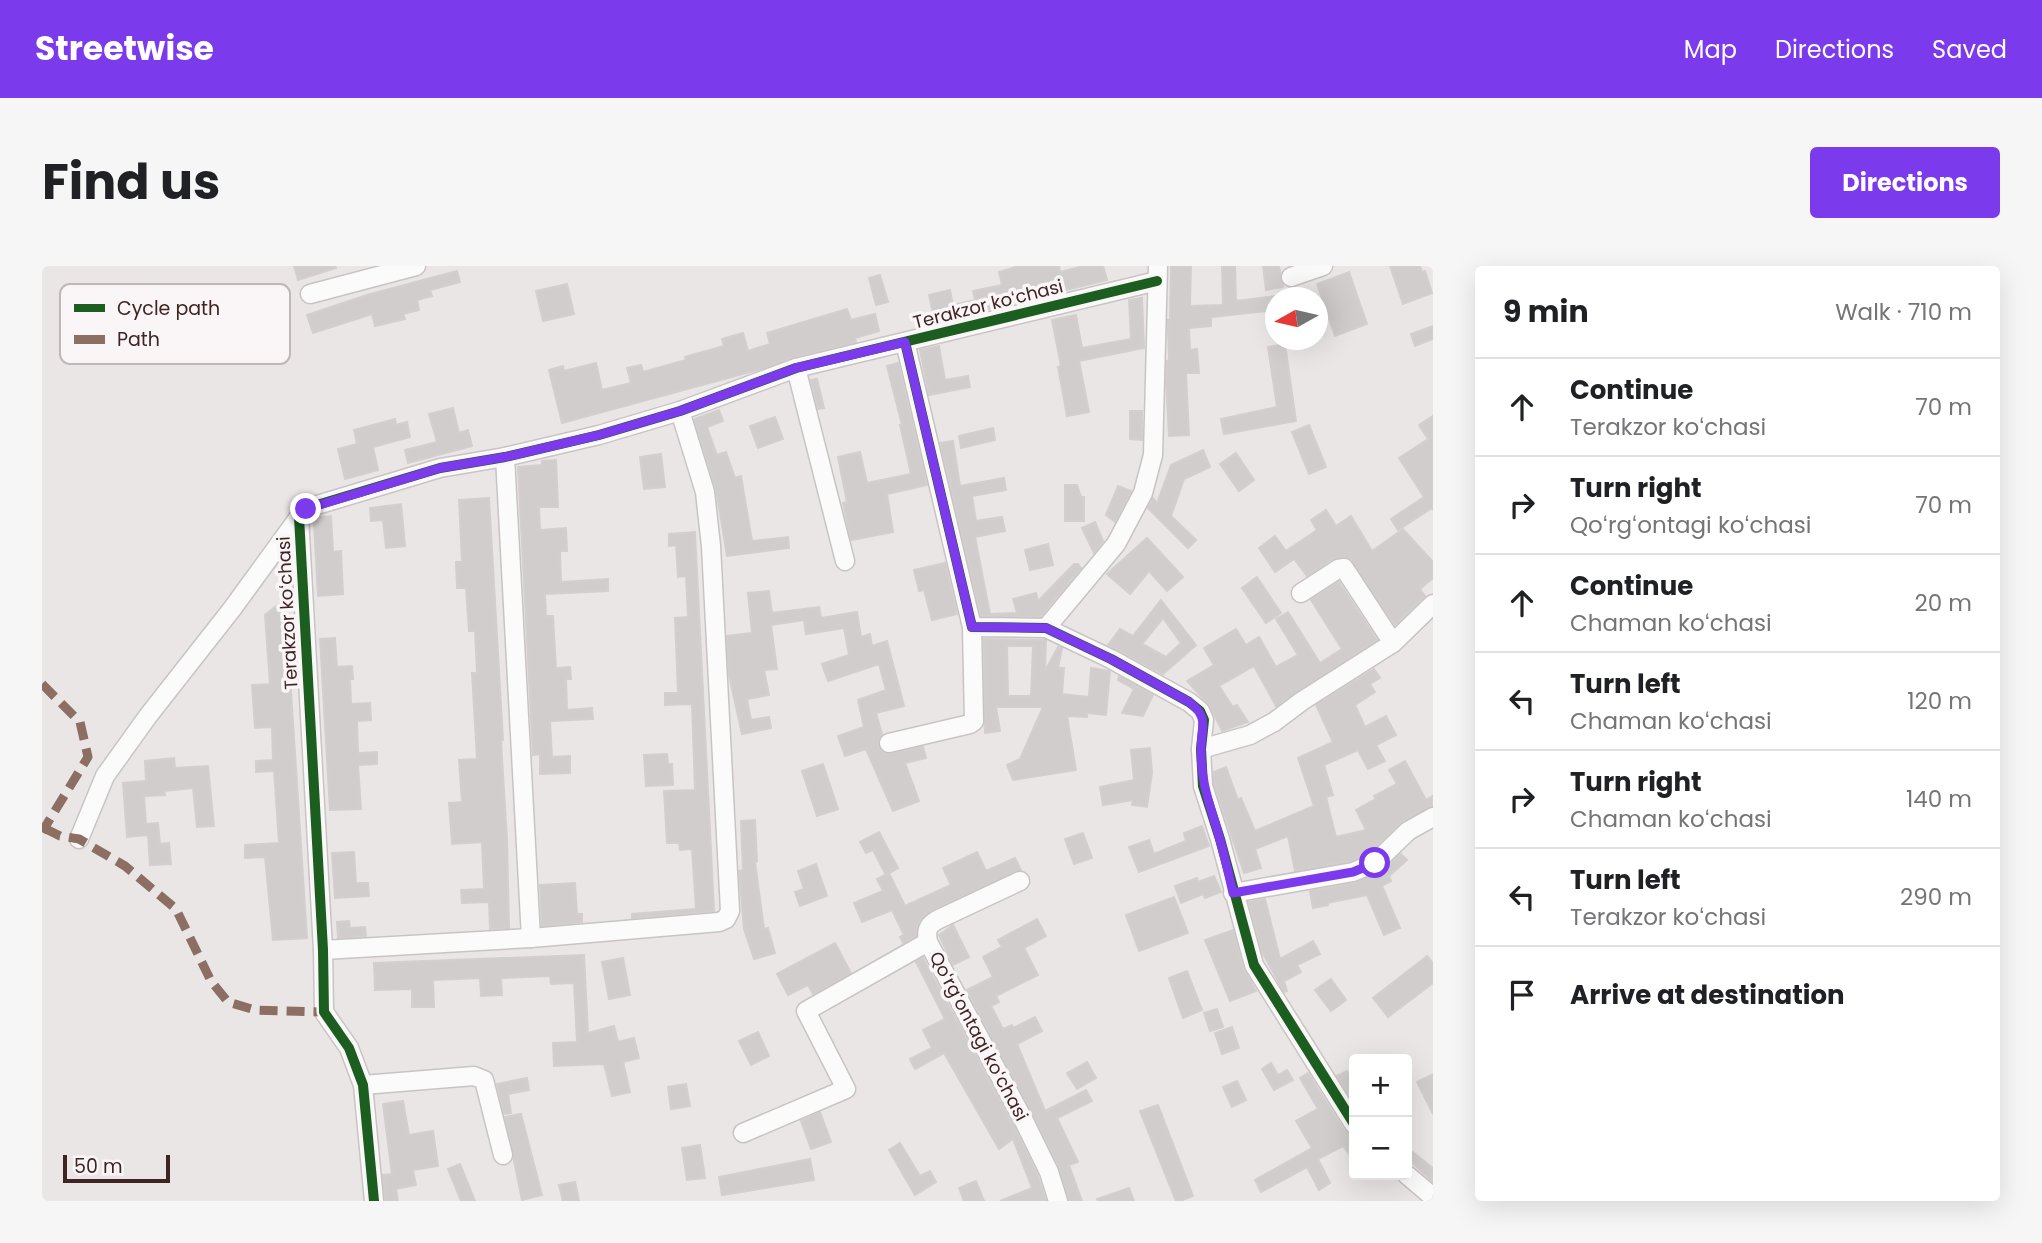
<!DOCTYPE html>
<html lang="en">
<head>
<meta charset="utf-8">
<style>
	:root { --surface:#fff; --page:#f6f6f6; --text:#202124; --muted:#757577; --line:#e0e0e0; --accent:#7c3aed }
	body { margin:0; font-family:Poppins,sans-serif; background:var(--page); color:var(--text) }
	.controls { position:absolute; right:21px; bottom:21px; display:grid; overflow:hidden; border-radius:7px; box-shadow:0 7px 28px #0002 }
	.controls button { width:63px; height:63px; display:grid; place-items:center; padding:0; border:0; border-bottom:2px solid var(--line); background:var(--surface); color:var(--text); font:35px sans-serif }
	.compass { position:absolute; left:1223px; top:21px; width:63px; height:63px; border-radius:50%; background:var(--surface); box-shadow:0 7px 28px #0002; rotate:262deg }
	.scale { position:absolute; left:21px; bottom:18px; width:107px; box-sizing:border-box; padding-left:7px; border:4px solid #3e2524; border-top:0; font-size:19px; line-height:24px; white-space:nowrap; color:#3e2524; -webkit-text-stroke:5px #faf5f6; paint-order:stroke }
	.stop { position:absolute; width:21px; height:21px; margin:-16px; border:5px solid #7c3aed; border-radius:50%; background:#fff }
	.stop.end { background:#7c3aed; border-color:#fff; box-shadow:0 2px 7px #0008 }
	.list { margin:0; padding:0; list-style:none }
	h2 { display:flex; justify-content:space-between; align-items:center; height:91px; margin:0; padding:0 28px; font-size:30px }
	h2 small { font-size:23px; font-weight:400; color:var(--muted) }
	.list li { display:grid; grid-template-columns:46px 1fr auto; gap:21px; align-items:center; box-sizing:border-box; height:98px; padding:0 28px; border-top:2px solid var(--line) }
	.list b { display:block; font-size:26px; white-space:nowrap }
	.list p { margin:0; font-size:23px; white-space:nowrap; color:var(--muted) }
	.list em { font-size:23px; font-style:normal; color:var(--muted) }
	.icon { flex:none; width:38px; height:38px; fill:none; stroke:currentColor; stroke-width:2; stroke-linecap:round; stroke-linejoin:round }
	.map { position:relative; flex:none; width:1391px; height:935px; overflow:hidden; border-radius:7px }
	header { display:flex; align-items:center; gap:42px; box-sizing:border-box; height:98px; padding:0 35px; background:var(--accent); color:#fff }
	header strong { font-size:33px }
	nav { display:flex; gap:38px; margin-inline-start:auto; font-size:24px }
	.intro { display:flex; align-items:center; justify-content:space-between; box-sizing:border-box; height:168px; padding:0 42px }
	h1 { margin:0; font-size:49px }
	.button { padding:18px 32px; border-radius:7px; background:var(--accent); color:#fff; font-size:24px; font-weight:700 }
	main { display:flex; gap:42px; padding:0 42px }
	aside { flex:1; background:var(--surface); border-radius:7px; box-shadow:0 7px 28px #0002 }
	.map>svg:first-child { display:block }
	.building { fill:#d2cdcd; stroke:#d4cfcf; stroke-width:2; fill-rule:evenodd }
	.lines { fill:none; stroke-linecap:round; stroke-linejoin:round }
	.minor-casing { stroke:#c9c4c4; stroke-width:21 }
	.minor { stroke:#fcfbfb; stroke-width:18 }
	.quiet { stroke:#8d6e63; stroke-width:9; stroke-dasharray:18 9; stroke-linecap:butt }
	.cycleway-casing { stroke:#faf5f6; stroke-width:15 }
	.cycleway { stroke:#1b5e20; stroke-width:10 }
	.route { stroke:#7c3aed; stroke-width:9 }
	.labels { text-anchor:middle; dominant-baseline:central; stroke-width:7; stroke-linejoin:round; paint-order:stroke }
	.street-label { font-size:18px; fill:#3e2524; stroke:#faf5f6 }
	.key { fill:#faf5f6; stroke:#c2b7b7; stroke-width:2 }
	.key-label { font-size:19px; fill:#3e2524 }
</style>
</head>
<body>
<header>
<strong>Streetwise</strong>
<nav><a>Map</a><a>Directions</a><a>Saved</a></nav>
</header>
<div class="intro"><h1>Find us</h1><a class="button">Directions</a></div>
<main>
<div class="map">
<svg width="1391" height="935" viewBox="0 0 1391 935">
	<rect width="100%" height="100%" fill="#ebe6e6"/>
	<g class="building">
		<path d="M252 0H293L294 2 256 14Z"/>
		<path d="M977 0H1017L1018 6 1042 0H1061L1065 14 893 56 887 29 908 24 911 39 933 34 931 25 960 19 957 6Z"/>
		<path d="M1129 0H1149L1148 40 1181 39 1180 0H1193L1194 35 1234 30V44L1169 51V60L1147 62 1148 84 1155 83 1157 107H1144L1147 169 1127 170 1124 115 1125 95 1127 94 1126 65V54H1128Z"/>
		<path d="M1221 0H1237L1241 21 1224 24Z"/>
		<path d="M1348 0H1378L1380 6 1383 5 1390 27 1361 38Z"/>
		<path d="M415 5 418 16 388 24 390 30 375 34 377 44 361 48 363 53 333 60 330 48 271 67 265 49 325 29Z"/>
		<path d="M1307 6 1325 58 1293 70 1275 18Z"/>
		<path d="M838 9 846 36 834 39 827 12Z"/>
		<path d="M525 18 532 48 501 55 494 25Z"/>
		<path d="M1100 32 1102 82 1037 95 1047 146 1025 150 1016 101 1019 100 1010 54 1034 49 1040 82 1089 73 1087 34Z"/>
		<path d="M805 43 809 54 833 48 837 65 813 72 814 76 751 91 723 102 520 157 507 104 521 100 522 105 554 97 560 124 589 117 585 102 599 99 601 106 644 94 643 91 682 80 680 73 701 67 706 85 728 78 725 67Z"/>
		<path d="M1391 60V73L1373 80 1369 68Z"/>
		<path d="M1243 78 1254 155 1182 168 1179 153 1235 141 1226 81Z"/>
		<path d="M897 80 903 114 926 110 928 121 887 129 878 84Z"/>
		<path d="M856 97 885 219 845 228 851 266 809 274 801 237 805 236 796 191 818 186 825 217 869 208 858 159H860L845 100Z"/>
		<path d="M775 113 782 142 776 143 769 114Z"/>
		<path d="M411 142 417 167 426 164 430 180 366 197 363 184 395 176 387 148Z"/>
		<path d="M677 144 681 155 665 161 675 189 684 186 693 212 699 210 710 275 746 271 747 282 685 290 674 223 652 153Z"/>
		<path d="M1088 145H1100V174L1088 173Z"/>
		<path d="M1391 150V244L1390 242 1356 264 1349 253 1382 231 1357 192 1386 173 1377 159Z"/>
		<path d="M733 151 741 173 716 182 708 160Z"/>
		<path d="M353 153 354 159 365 156 368 171 331 181 336 204 303 213 296 183 315 178 312 164Z"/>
		<path d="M1267 159 1284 201 1267 208 1250 166Z"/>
		<path d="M951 162 953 174 919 182 917 170Z"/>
		<path d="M911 175 918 220 962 212 964 224 930 230 934 255 960 251 963 265 933 271 948 348 975 347 971 333 994 327 996 335 1032 298H1036L1039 302 998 351 939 350 898 177Z"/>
		<path d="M1161 184 1168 201 1142 213 1129 250 1154 274 1146 282 1106 242 1111 232 1115 237 1129 199Z"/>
		<path d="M1194 187 1212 214 1197 225 1178 198Z"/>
		<path d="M619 188 623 221 602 223 598 191Z"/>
		<path d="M514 194 516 241H497L498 264 524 262 525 285H518L519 316 566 313V325L503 328 504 350H511L514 402 528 401 529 413H524L525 444 550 442 551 453 508 455 510 491 528 490V507L498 508V488L491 489 476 201 500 199V195Z"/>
		<path d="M1023 219H1035L1039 231H1042V255H1023Z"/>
		<path d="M1076 220 1089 225 1073 256 1064 249Z"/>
		<path d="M447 232 461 474 459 475 465 574 467 662 448 663 447 636 420 637 419 624 442 623 440 576 410 578 407 537 420 536 417 494 435 493 430 407H435L433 365H427L424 322H415L414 296H420L417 234Z"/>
		<path d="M359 238 363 280 344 282 341 254 329 255 328 242Z"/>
		<path d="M1284 244 1294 260 1309 250 1330 285 1361 263 1391 296V312L1378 323 1383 330 1353 359 1307 292 1290 293 1265 310 1252 293 1233 306 1217 282 1233 270 1244 285 1275 264 1269 254Z"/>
		<path d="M289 250 291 286 299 285 301 328 276 330 272 258 279 251Z"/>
		<path d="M1053 256 1061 275 1052 287 1040 262Z"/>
		<path d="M653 266 672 645 590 652V648L654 643 650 583 638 584 637 577H625L622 525 653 524 650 438 623 439V427H636L633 352 646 351 644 310 636 311 634 279 627 280V268Z"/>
		<path d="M1105 272 1141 311 1125 325 1107 305 1088 328 1065 308Z"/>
		<path d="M1006 278 1011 299 988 304 983 284Z"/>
		<path d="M903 297 915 348 890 354 882 324 877 325 872 304Z"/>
		<path d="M1215 311 1239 347 1224 357 1200 322Z"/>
		<path d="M1297 316 1335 374 1234 440 1212 400 1177 420 1191 441 1195 439 1206 456 1180 465 1168 440 1145 415 1172 399 1162 382 1194 363 1204 379 1217 371 1234 401 1256 389 1234 353 1246 346 1278 397 1300 383 1269 334Z"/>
		<path d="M727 325 730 347 777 341 779 352 815 346 819 371 828 368 830 380 845 375 862 440 834 447 840 468 836 479 839 485 844 488 881 481 884 492 863 497 877 535 851 545 824 483 803 490 796 470 822 461 816 434 844 424 837 398 786 415 780 398 807 389 802 362 764 368 762 354 729 359 735 403 722 404 727 429 705 433 709 454 727 451 729 462 700 468 687 409 685 370 710 367 706 327Z"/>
		<path d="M243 333 265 672 231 674 223 591 203 592V579L237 577 232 505 214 506V495L231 494 230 461 213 462 210 419 228 418 223 349Z"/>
		<path d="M1119 334 1154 379 1121 408 1066 379 1078 363 1091 370ZM1121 352 1139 377 1124 391 1100 378Z"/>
		<path d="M293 372 295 401 310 400 311 413H308L309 438 328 437 329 454 315 455 316 487 335 486V498L316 499 319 543 288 544 278 373Z"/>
		<path d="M942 373 1004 374 1003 405 1016 381 1020 382 1016 402H1022L1020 428 1047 431 1049 402 1068 405 1064 449 1045 447V451L1025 450 1034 504 971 514 965 499 978 493 1001 441H954L958 465 943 467ZM965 380H991L989 430H966Z"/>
		<path d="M1332 403 1338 412 1328 418 1333 426 1313 439 1323 461 1344 450 1354 469 1334 479 1343 495 1326 503 1316 484 1282 499 1291 529 1284 531 1294 571 1324 564 1314 544 1334 533 1332 530 1355 518 1347 504 1363 495 1384 534 1391 530V540L1360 555 1327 587 1308 595 1253 605 1246 570 1213 583 1219 602 1202 607 1172 518V506L1184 501 1196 534 1199 532 1213 565 1272 540 1256 492 1291 476 1274 439Z"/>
		<path d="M1077 410 1111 429 1101 450 1080 447 1092 423 1076 414Z"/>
		<path d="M1108 482 1110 507 1105 541 1090 539 1091 534 1061 539 1058 521 1092 514 1089 484Z"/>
		<path d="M625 488 626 498H630L631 519 604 520 602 489Z"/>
		<path d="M132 492 133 502 166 500 172 560 155 561 151 522 122 525 123 529 102 530 104 558 116 557 118 578 127 577 129 598 108 599 106 569 85 571 81 517 104 515 103 495Z"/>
		<path d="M781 498 796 543 775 550 760 505Z"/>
		<path d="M713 554 715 595 713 596 722 663 726 662 733 687 712 693 702 663 697 605 701 604 699 555Z"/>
		<path d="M1160 560 1167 580 1097 606 1087 581 1107 574 1112 588 1144 575 1142 567Z"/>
		<path d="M837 566 856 602 844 609 831 584 824 587 818 576Z"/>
		<path d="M1041 567 1050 592 1032 598 1023 573Z"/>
		<path d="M312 586 314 617H326L327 630 293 632 290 587Z"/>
		<path d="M935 586 944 605 973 592 979 604 889 645 877 655 874 670 861 677 858 671 862 669 850 644 820 656 812 637 841 625 835 613 847 607 863 640 909 619 901 602Z"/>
		<path d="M1359 588 1365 594 1347 610 1349 615 1340 620 1358 662 1342 669 1325 629 1285 637 1286 639 1271 642 1268 625 1313 617 1337 608Z"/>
		<path d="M774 598 785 630 758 640 753 626 762 623 756 605Z"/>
		<path d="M1172 610 1179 626 1163 632 1161 628 1139 637 1133 620 1155 612 1156 616Z"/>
		<path d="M533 617 535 648H540V656L500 660 498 619Z"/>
		<path d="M1132 631 1146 667 1097 685 1084 649Z"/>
		<path d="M1223 633 1238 693 1271 675 1278 688 1255 699 1259 706 1242 715 1245 725 1242 726 1220 686 1207 636Z"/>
		<path d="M995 653 1004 670 982 682 996 709 954 730 957 736 949 740 961 763 970 759 971 762 993 751 1000 765 975 778 1003 845 1044 824 1050 835 1015 852 1036 896 1027 899 1040 935H1027L1017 901 925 724 951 711 941 691 960 681 956 674Z"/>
		<path d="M307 655 308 662 323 661 324 670 296 672 295 656Z"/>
		<path d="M911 659 927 691 911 699 897 669Z"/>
		<path d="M1191 664 1201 702 1214 725 1188 735 1163 674Z"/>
		<path d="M793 677 809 707 771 728 766 719 746 729 735 708Z"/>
		<path d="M542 689 546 767 572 760 576 776 592 772 597 792 581 796 588 826 570 830 562 798 512 800 511 777 535 776 532 717 509 718 508 710 459 712 460 729 439 730 438 712 391 714 392 741H370V723L333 724 332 697Z"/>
		<path d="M1385 690 1391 697V717L1346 751 1331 732Z"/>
		<path d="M581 692 588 729 567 733 560 696Z"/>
		<path d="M881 692 972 860 996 910 1004 935H958L990 922 971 873 957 883 902 787 873 803 868 793 890 782 881 764 903 753 874 696Z"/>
		<path d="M1145 705 1160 744 1141 752 1127 712Z"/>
		<path d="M1289 713 1304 734 1289 745 1273 724Z"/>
		<path d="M1175 743 1181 761 1168 765 1162 747Z"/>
		<path d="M1190 761 1197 782 1180 788 1173 767Z"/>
		<path d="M716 766 727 790 709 799 697 775Z"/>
		<path d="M1045 796 1054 812 1035 823 1025 807Z"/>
		<path d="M1229 797 1236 809 1245 804 1251 814 1232 824 1220 803Z"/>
		<path d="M1305 805 1312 818V837L1295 810Z"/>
		<path d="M1266 807 1302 864 1312 869V895L1301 880 1276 893 1288 917 1277 924 1265 901 1219 926 1213 914 1270 882 1254 855 1276 843 1258 812Z"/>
		<path d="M1391 808V848L1375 816Z"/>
		<path d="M485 812 487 824 466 828 469 847 462 848 455 818Z"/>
		<path d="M1195 815 1204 834 1190 841 1181 821Z"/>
		<path d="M644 818 648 840 629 843 626 821Z"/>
		<path d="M361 835 367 869 391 865 396 900 371 904 374 919 354 923 356 935H343L341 909 350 908 341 838Z"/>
		<path d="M1116 839 1151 930 1138 935H1134L1098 845Z"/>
		<path d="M778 846 789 876 769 883 759 855Z"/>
		<path d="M479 848 500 929 480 934 463 851Z"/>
		<path d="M858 877 878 910 888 905 894 916 873 929 847 884Z"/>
		<path d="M658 879 663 912 645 914 640 882Z"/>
		<path d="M1368 884 1391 902V916L1365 892Z"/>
		<path d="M768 893 772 914 680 929 677 911Z"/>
		<path d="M418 898 433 935H419L406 903Z"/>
		<path d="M934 915 942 935H922L917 922Z"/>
		<path d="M533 916 537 935H521L517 919Z"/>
		<path d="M1087 922 1092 935H1056L1055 933Z"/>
	</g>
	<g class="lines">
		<g class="minor-casing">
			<g id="minor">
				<path d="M1249 11 1281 0"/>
				<path d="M268 28 374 0"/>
				<path d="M863 76 930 361 1004 362 1069 393 1147 436 1158 445 1162 454 1159 483 1161 520 1178 573 1212 699 1312 858"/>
				<path d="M754 102 803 295"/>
				<path d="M463 191 489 672"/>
				<path d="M1259 327 1296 303 1302 302 1351 377"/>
				<path d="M1004 362 1074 278 1101 227 1111 189 1116 0"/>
				<path d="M847 477 928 458 932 455 930 361"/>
				<path d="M1159 483 1208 469 1232 456 1260 435 1351 377 1391 338"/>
				<path d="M37 573 63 510 106 450 190 343 257 251"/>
				<path d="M978 615 895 654C885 660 884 665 886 676L982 855 1007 906 1016 935"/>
				<path d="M1191 627 1311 606 1333 597 1366 565 1391 551"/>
				<path d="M281 684 489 672 677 656 684 653 688 645 669 280 663 226 638 145"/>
				<path d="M321 819 432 810 442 814 461 889"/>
				<path d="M701 867 804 823 764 745 886 676"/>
				<path d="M1365 909 1391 931"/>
				<path d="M332 935 321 819 307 782 282 746 281 684 257 251 264 243 275 239 398 202 463 191 557 169 638 145 754 102 1115 15"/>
			</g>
		</g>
		<use href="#minor" class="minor"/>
		<g class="quiet">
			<path d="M0 418 38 456 46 491 0 566"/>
			<path d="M2 562 18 570 37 573 83 600 134 643 169 715 186 736 213 744 282 746"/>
		</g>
		<g class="cycleway-casing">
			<g id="cycleway">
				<path d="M863 76 930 361 1004 362 1069 393 1147 436 1158 445 1162 454 1159 483 1161 520 1178 573 1212 699 1312 858"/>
				<path d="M332 935 321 819 307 782 282 746 281 684 257 251 264 243 275 239 398 202 463 191 557 169 638 145 754 102 1115 15"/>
			</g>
		</g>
		<use href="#cycleway" class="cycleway"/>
	</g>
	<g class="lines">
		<path class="route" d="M264 243 398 202 463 191 557 169 638 145 754 102 863 76 930 361 1004 362 1069 393 1147 436C1168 452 1159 461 1159 484 1159 520 1169 541 1178 574 1183 592 1187 609 1191 627L1311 606 1333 597"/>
	</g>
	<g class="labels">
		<g class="street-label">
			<text transform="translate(946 38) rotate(-14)">Terakzor koʻchasi</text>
			<text transform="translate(245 347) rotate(-93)">Terakzor koʻchasi</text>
			<text transform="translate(937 770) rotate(62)">Qoʻrgʻontagi koʻchasi</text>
		</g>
	</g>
	<rect x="18" y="18" width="230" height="80" rx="10" class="key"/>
	<rect x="32" y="38" width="31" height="8" fill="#1b5e20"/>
	<rect x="32" y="69" width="31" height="9" fill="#8d6e63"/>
	<g class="key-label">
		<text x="75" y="49">Cycle path</text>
		<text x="75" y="80">Path</text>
	</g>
</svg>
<div class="controls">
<button>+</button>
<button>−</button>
</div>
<svg class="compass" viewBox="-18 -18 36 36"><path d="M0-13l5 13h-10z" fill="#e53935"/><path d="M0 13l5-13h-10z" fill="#757577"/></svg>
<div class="scale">50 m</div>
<div class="stop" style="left:1333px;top:597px"></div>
<div class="stop end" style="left:264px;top:243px"></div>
</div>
<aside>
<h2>9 min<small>Walk · 710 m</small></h2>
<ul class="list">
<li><svg class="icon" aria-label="ahead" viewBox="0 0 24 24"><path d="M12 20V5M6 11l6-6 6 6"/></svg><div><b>Continue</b><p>Terakzor koʻchasi</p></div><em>70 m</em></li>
<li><svg class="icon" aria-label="right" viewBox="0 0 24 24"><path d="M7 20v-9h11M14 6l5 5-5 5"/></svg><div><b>Turn right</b><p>Qoʻrgʻontagi koʻchasi</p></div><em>70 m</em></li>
<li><svg class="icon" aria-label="ahead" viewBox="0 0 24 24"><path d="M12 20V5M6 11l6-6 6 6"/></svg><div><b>Continue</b><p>Chaman koʻchasi</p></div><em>20 m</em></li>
<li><svg class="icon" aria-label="left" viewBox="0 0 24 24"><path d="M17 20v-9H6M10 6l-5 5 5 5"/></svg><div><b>Turn left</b><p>Chaman koʻchasi</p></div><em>120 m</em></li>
<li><svg class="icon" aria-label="right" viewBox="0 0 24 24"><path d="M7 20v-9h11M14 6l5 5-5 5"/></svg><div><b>Turn right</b><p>Chaman koʻchasi</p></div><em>140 m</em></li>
<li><svg class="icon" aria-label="left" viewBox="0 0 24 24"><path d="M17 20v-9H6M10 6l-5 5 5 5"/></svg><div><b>Turn left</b><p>Terakzor koʻchasi</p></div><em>290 m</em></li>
<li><svg class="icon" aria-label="arrive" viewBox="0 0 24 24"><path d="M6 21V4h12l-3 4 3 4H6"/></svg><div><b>Arrive at destination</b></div></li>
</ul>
</aside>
</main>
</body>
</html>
